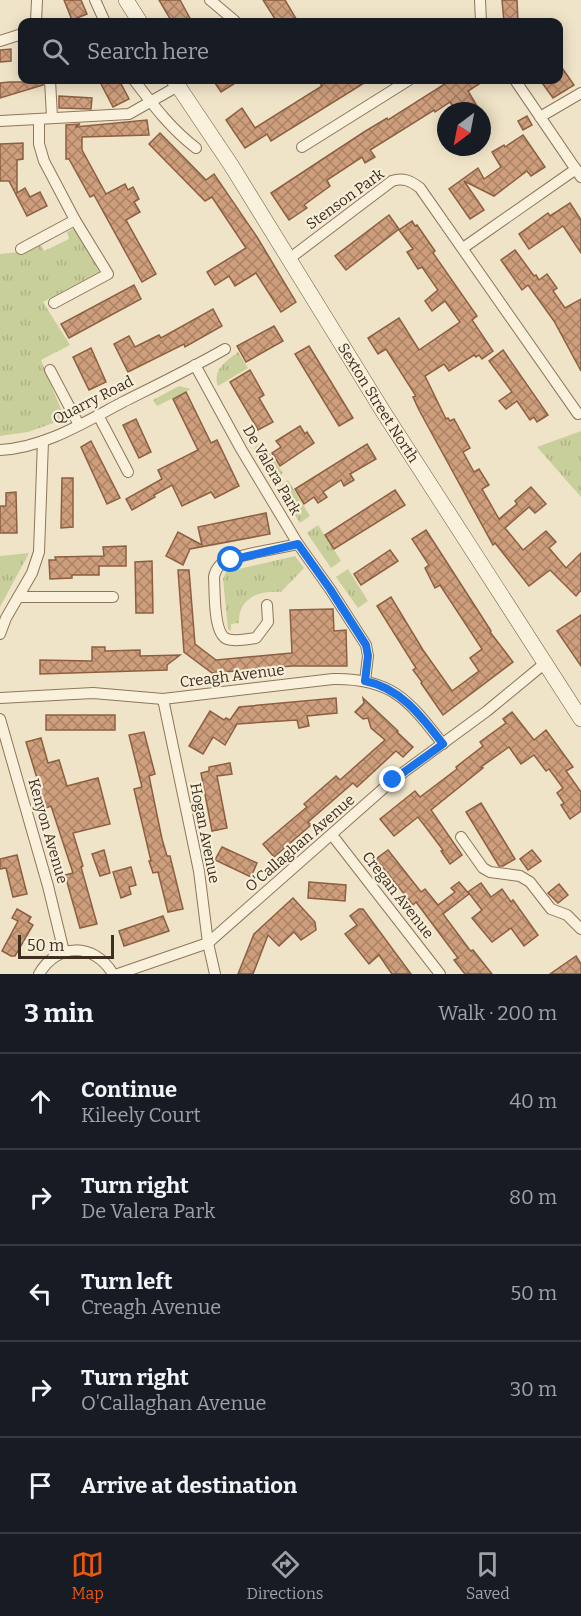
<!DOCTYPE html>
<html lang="en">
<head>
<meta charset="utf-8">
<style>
	:root { --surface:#171b24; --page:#242831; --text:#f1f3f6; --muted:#9ea1a6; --line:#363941; --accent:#ea580c }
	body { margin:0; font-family:Bitter,serif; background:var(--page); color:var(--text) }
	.compass { position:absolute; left:437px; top:102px; width:54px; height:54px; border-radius:50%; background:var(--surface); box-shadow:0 3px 15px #0003; rotate:212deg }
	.scale { position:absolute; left:18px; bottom:15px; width:96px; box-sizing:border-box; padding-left:6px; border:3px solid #3d2e20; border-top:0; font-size:16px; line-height:21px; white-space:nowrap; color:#3d2e20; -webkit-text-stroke:4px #f7eed8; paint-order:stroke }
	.stop { position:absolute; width:18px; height:18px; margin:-14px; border:4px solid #1a73e8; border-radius:50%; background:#fff }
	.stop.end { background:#1a73e8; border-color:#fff; box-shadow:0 2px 6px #0008 }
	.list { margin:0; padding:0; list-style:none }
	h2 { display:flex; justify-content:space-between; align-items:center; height:78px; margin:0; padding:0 24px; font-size:26px }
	h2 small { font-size:20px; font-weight:400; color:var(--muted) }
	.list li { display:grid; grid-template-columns:39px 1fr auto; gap:18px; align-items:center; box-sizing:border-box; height:96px; padding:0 24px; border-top:2px solid var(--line) }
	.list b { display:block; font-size:22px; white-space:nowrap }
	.list p { margin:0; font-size:20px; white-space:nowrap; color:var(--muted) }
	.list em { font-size:20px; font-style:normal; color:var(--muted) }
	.icon { flex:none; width:33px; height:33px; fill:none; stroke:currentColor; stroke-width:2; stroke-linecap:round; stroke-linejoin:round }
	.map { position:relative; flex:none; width:581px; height:974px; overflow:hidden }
	.search { position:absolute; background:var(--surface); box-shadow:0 3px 15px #0003; left:18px; right:18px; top:18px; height:66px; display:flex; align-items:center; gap:15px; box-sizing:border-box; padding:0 21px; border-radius:12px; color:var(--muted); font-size:22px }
	.sheet { height:558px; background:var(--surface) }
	nav { display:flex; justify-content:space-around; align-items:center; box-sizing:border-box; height:84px; border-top:2px solid var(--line); background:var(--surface); font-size:16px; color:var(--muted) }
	nav a { display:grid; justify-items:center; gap:3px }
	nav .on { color:var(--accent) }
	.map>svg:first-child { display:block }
	.grass { fill:url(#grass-tufts) }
	.building { fill:url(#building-cross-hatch); stroke:#8d5f41; stroke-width:1.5 }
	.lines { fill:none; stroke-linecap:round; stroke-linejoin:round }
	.minor-casing { stroke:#8d765c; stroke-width:12 }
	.secondary-casing { stroke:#6f573f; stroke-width:16 }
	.minor { stroke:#faf1dc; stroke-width:10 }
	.secondary { stroke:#faf1dc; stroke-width:15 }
	.route { stroke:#1a73e8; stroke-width:8 }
	.labels { text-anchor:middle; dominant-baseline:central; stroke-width:4.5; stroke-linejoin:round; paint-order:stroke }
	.street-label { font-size:15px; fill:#3d2e20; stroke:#f7eed8 }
</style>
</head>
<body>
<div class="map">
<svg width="581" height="974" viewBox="0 0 581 974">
	<defs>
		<pattern id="grass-tufts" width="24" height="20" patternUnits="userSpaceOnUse" patternTransform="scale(1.5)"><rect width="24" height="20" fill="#c9cf9b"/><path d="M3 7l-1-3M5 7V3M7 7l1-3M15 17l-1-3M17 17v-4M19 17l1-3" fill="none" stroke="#aeb285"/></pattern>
		<pattern id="building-cross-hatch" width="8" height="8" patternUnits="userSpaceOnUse" patternTransform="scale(1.5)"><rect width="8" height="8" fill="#cf9f7d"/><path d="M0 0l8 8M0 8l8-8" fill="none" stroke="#a98266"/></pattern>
	</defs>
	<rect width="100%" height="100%" fill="#f0e4c8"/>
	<g class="grass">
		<path d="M75 228 99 272 43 302 70 345 41 360 65 419 28 432 0 436V254L28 251 41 245 44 251 69 239 67 232Z"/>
		<path d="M238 352 248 368 218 386C212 369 227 361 238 352Z"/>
		<path d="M179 386 191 389 157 406 153 400Z"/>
		<path d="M581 431V497L537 447Z"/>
		<path d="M262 442 283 473 272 481 254 452 255 447Z"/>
		<path d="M288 480 310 516 300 523 277 488Z"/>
		<path d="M318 525 341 561 331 568 307 533Z"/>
		<path d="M29 553 0 607V556Z"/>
		<path d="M295 556 304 568 281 592C259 590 238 598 239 623L231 624V631L228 629 223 579 226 572Z"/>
		<path d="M348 569 368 601 358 608 336 577Z"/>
	</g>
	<g class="building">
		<path d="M64 0H81L87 14 72 20Z"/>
		<path d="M159 0H180L192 22H172Z"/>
		<path d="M263 0H285L298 22H277Z"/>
		<path d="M502 0H517L518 22H504Z"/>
		<path d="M11 49V61L0 62V50Z"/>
		<path d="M558 62 574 85 553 98 540 80H558Z"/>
		<path d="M99 80H119L129 99 113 107Z"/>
		<path d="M213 80H240L221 92Z"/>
		<path d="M318 80H369L271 141 267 134 245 148 226 120 242 108 255 128 322 86Z"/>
		<path d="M451 80H485L468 91 480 111H462L457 104 453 107 450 102 435 112 434 110 370 150 375 157 365 163 362 157 327 180 330 186 304 205 307 208 289 220 271 193 364 132 387 118 388 120Z"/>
		<path d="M9 82H43V85L0 98V83Z"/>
		<path d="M59 96 92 98 91 109 59 108Z"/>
		<path d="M527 116 532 125 523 130 518 121Z"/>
		<path d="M147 120 149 135 82 137V150L106 194 125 184 128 190 133 187 139 199 134 202 140 212 126 220 156 274 142 282 94 195 90 197 69 159H66V125L80 124 75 127Z"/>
		<path d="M160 133 206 180 214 174 257 237 296 302 281 312 256 273 235 286 229 276 215 285 207 272 246 248 212 197 205 201 149 144Z"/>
		<path d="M523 135 545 167 531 176 527 171 494 196 464 181 484 210 470 219 449 189 478 168 484 179 501 167 492 152 504 145 505 147Z"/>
		<path d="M23 143V159L17 160V193L25 188 30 197 40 192 47 206 27 216 9 181H0V144Z"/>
		<path d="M570 203 581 220V253L563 226 529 249 519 234 548 213 550 216Z"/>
		<path d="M389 215 399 229 346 270 335 256Z"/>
		<path d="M412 221 415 226 417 225 435 251 433 253 477 316 472 320 493 351 482 359 479 355 476 357 474 355 449 371 444 364 425 376 446 419 448 418 450 421 454 419 470 448 463 452 474 472 479 469 489 485 482 489 499 519 517 504 515 501 531 487 546 504 535 513 529 507 505 528 523 550 546 531 556 542 549 548 566 568 581 553V590L576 596 550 570 529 586 495 543 493 545 419 410 413 397 416 396 386 349 378 354 368 338 399 318 419 350 460 322 445 301 432 311 425 301 438 290 422 267 418 269 407 252 413 249 399 230Z"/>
		<path d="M515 250 534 276 536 275 539 280 547 274 557 288 553 291 565 308 581 299V371L554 321 528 285 522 290 501 260Z"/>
		<path d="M134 285 141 299 69 338 61 324Z"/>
		<path d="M213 309 222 326 185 347 184 344 128 372 114 344 129 336 135 347 159 335 161 338Z"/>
		<path d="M274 326 283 341 246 362 237 346Z"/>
		<path d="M309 346 353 418 339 426 295 354Z"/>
		<path d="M91 348 106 382 89 390 73 357Z"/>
		<path d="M503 350 548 415 537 422 534 417 530 420 517 401 506 409 499 401 512 392 489 361Z"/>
		<path d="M250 370 264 395 259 398 273 422 258 430 230 382Z"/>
		<path d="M186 392 211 443 217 440 239 486 215 498 211 492 182 506 172 485 154 495 155 497 132 510 126 499 162 479 158 470 198 450 173 399Z"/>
		<path d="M136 419 151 452 139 458 123 425Z"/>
		<path d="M300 426 305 434 307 432 314 443 280 466 272 453 281 447 276 441Z"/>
		<path d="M91 441 120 498 107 504 81 447Z"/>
		<path d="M367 444 376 459 350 474 354 480 344 486 341 480 323 492 327 497 318 503 314 497 304 504 295 489Z"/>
		<path d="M62 478H73V527L61 528Z"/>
		<path d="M395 490 405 505 334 549 325 535Z"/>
		<path d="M16 492 17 533H0V506H6V493Z"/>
		<path d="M266 513 270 534 190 549 183 565 166 556 178 532 202 545 198 527Z"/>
		<path d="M426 530 491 631 490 632 513 662 443 715 421 683 422 682 413 670 416 668 377 606 391 597 423 650 452 691 479 671 470 658 482 649 440 585 435 588 425 568 429 565 412 539Z"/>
		<path d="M126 546V566H99V575H72V578L50 579 49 560H56L55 557 104 556 103 547Z"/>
		<path d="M390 550 398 561 361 585 354 574Z"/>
		<path d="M152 561 153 613H136L135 562Z"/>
		<path d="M178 570H189L195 644 216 660 292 653 290 610 333 609 334 631 346 630 347 666H292L212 673 184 652Z"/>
		<path d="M581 615V666L557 631Z"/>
		<path d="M92 647H105V651L140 650V656L180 655 167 665V670L40 674V660L92 661Z"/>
		<path d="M336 698 337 713 307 716 309 726 299 728 297 720 237 724 225 745 213 737 203 754 189 746 210 711 224 720 226 718 230 720 239 707Z"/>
		<path d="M363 698 398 731 397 732 413 747 403 757 396 751 357 787 353 783 308 822 311 825 274 857 263 844 307 807 304 804 313 796 336 776 340 780 385 740 371 728 368 718 363 719 355 712 364 703Z"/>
		<path d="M512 712 534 740 546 730 573 767 566 771 581 792V811L570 819 561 805 564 803 557 793 563 788 549 769 546 771 534 755 521 764 509 747 481 767 483 768 431 810 462 855 450 864 441 851 443 850 418 817 394 836 380 819 415 791 420 797 457 769 456 767 483 746 480 742 506 723 503 719Z"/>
		<rect x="46" y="715" width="69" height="15"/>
		<path d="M144 732 155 774 149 776 162 839 167 856H170L183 909 168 912 158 872 153 873 149 861H151L134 789 142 787 129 735Z"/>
		<path d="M41 738 48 763 59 760 67 786 98 778 110 824 73 833 83 866 81 867 97 924 80 928 65 875 73 873 51 806 46 808 26 742Z"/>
		<path d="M230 763 232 774 217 776 227 828 212 831 201 773 209 771V767Z"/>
		<path d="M481 803 515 859 503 866H499L466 812Z"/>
		<path d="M222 847 257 863 251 877 215 860Z"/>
		<path d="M104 850 110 873 100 876 92 854Z"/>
		<path d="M388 850 421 892 425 889 438 905 455 892 451 888 459 882 469 894 443 914 469 949 471 951 473 950 492 974H465L454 960 458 958 416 902 413 905 376 859Z"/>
		<path d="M532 850 541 861 528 870 520 859Z"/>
		<path d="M17 855 27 894 13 897 6 868 0 869V859Z"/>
		<path d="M131 867 136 885 129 887 131 894 121 898 113 872Z"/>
		<path d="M309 882 346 885 345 901 308 898Z"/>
		<path d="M481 883 491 897 502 889 511 902 513 900 538 935 524 946 511 928 492 942 472 918 482 910 468 892Z"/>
		<path d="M559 884 568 895 558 903 548 893Z"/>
		<path d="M293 898 315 922 316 930 301 940 294 932 279 946 268 935 253 974H238L254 934Z"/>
		<path d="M17 909 31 917 28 922 33 925 15 956H11L2 951 18 921 12 918Z"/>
		<path d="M359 909H363L411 974H392L379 955 369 964 345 934 357 925 350 916Z"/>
		<path d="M163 916 169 931 124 946 119 931Z"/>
		<path d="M576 956 581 964V974H550Z"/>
	</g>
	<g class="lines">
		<g class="minor-casing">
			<g id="minor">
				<path d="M95 0 105 22"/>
				<path d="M210 0 235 21"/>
				<path d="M480 0 481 22"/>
				<path d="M36 22 37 0"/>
				<path d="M0 41 22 34"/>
				<path d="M50 80 52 117"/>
				<path d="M134 80C153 105 171 129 196 148"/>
				<path d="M515 80 581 177"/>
				<path d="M540 117 581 93"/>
				<path d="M39 119V144L44 161 75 220"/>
				<path d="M0 121 129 114 178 86"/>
				<path d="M302 147 409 80"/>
				<path d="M463 248 576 169"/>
				<path d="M21 249 75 220 108 274 54 303"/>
				<path d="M289 259 392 181C403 177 411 181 420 188L578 414"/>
				<path d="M195 365 241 449 298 544 330 589 366 645 368 656 365 681"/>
				<path d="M50 370 79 425"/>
				<path d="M98 415 128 472"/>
				<path d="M0 450C44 448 85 422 123 402 157 385 192 368 225 349"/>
				<path d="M18 597H113"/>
				<path d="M267 605 268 622 256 638C248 639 236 642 227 639 213 634 215 591 214 577 215 571 217 568 221 564 232 555 281 548 298 544"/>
				<path d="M0 634 6 618 32 573 39 552 43 441"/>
				<path d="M0 698 93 693 163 699 333 679C393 678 409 701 443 744"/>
				<path d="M163 699 199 871 208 943 215 974"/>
				<path d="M0 719 48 886 64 952"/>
				<path d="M332 835 440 974"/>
				<path d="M461 837 483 868 490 872 520 876 530 882 551 909 567 915 581 929"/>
				<path d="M39 974C57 943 94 942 113 974"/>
				<path d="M118 974 208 943 393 780 487 711 544 664"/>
			</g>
		</g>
		<g class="secondary-casing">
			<g id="secondary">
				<path d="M126 0 140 22"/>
				<path id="s1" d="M174 80 231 165 384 413 581 719"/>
			</g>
		</g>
		<use href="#minor" class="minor"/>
		<use href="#secondary" class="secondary"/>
	</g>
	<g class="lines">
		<path class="route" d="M231 560 298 544 330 589 366 645 368 656 365 681C401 688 422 717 443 744L393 780"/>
	</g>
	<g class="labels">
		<g class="street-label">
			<text transform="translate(345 199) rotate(-36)">Stenson Park</text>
			<text transform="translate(93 400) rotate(-27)">Quarry Road</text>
			<text stroke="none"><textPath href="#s1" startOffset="382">Sexton Street North</textPath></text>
			<text transform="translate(272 470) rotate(60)">De Valera Park</text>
			<text transform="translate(232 676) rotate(-7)">Creagh Avenue</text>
			<text transform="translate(48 831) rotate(74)">Kenyon Avenue</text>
			<text transform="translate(205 833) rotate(79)">Hogan Avenue</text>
			<text transform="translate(300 843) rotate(-41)">O'Callaghan Avenue</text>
			<text transform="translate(398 895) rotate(52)">Cregan Avenue</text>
		</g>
	</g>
</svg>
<svg class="compass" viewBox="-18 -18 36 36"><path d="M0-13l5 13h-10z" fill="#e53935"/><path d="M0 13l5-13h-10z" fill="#9ea1a6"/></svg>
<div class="scale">50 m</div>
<div class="stop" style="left:231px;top:560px"></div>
<div class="stop end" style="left:393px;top:780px"></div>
<div class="search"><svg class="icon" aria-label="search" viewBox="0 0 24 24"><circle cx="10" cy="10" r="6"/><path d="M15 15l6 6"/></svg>Search here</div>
</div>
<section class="sheet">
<h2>3 min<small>Walk · 200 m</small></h2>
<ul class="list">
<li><svg class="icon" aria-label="ahead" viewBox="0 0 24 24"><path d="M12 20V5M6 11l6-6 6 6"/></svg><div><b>Continue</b><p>Kileely Court</p></div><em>40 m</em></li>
<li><svg class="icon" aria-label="right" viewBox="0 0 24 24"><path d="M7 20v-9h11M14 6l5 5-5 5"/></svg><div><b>Turn right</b><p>De Valera Park</p></div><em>80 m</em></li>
<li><svg class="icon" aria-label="left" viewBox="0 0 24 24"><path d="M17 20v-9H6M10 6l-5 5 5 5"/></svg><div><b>Turn left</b><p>Creagh Avenue</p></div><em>50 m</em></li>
<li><svg class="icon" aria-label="right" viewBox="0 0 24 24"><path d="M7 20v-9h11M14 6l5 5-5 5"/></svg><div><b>Turn right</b><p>O'Callaghan Avenue</p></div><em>30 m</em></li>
<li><svg class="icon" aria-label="arrive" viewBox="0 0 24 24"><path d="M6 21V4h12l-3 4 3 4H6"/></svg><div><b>Arrive at destination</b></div></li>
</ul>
</section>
<nav>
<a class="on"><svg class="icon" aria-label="map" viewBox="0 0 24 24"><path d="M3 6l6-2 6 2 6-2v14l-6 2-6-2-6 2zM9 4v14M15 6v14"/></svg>Map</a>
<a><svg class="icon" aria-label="directions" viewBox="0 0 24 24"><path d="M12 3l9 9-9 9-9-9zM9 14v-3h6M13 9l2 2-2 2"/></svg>Directions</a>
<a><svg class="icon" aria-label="saved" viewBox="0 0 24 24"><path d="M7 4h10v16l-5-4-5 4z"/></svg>Saved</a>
</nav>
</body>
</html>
